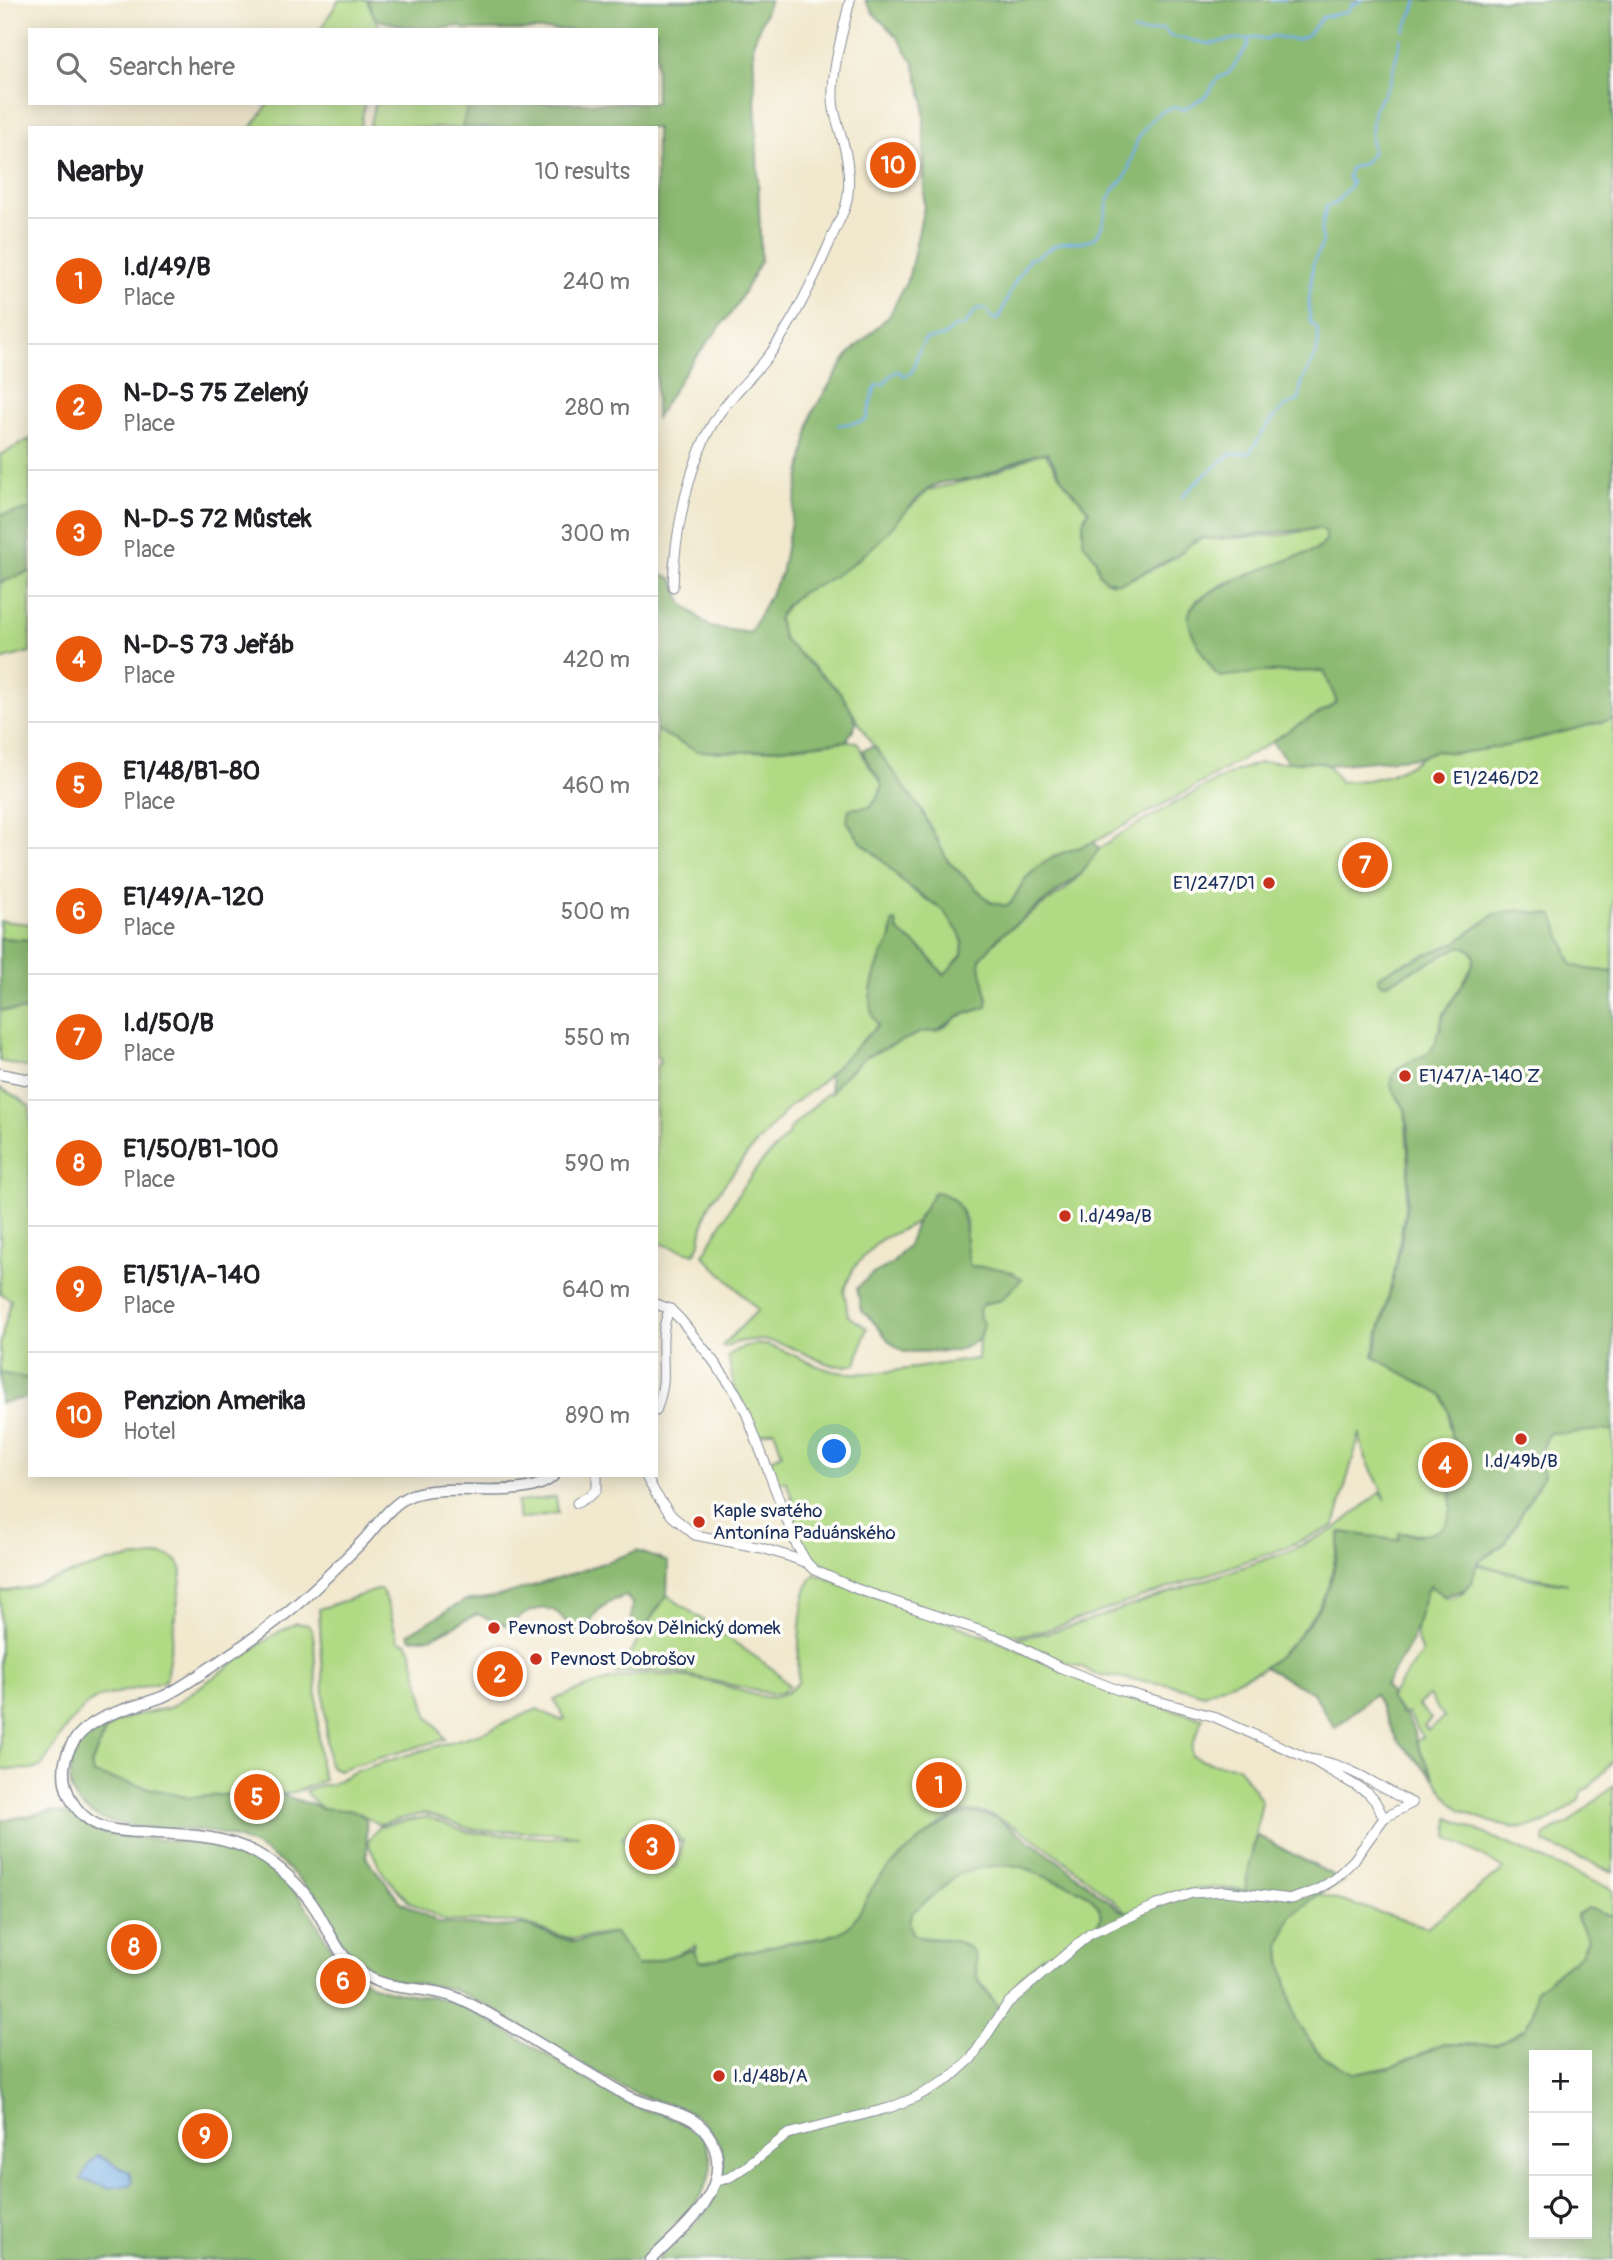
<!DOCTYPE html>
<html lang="en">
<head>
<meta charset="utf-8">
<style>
	:root { --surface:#fff; --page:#f6f6f6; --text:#202124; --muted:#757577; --line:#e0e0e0; --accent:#ea580c }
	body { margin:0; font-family:Pangolin,sans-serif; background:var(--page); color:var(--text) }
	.controls { position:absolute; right:21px; bottom:21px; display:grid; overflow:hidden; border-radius:0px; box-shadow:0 4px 18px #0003 }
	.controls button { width:63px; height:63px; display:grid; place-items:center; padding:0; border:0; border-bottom:2px solid var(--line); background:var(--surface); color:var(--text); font:35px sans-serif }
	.you { position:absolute; left:835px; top:1452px; width:24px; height:24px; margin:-18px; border:5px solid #fff; border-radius:50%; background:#1a73e8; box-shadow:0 0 0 10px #1a73e833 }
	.badge { display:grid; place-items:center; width:46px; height:46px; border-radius:50%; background:var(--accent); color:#fff; font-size:23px; font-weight:700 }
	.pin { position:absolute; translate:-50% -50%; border:4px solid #fff; box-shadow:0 2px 7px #0006 }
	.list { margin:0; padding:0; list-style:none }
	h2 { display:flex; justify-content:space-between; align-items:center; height:91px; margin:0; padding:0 28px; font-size:30px }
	h2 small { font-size:23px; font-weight:400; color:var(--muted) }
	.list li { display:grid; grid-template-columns:46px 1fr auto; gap:21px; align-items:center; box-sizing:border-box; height:126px; padding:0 28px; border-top:2px solid var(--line) }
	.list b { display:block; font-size:26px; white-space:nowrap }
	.list p { margin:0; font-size:23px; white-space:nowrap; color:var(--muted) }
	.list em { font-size:23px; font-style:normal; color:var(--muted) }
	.icon { flex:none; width:38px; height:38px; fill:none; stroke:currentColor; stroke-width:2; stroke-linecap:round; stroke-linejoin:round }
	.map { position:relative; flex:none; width:1613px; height:2260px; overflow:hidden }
	.search { position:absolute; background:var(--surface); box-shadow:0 4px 18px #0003; left:28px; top:28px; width:630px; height:77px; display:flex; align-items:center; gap:18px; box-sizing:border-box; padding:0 24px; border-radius:0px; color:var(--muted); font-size:26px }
	.panel { position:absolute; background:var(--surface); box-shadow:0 4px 18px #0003; left:28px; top:126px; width:630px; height:1351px; border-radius:0px }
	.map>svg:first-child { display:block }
	.green { fill:#b1da85; stroke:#668472; stroke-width:2; fill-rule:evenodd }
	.forest { fill:#8cba72; stroke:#547468; stroke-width:2; fill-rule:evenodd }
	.water { fill:#74aee5; stroke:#486ea2; stroke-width:2 }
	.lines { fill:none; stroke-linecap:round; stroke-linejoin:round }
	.stream { stroke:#74aee5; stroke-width:2.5 }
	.minor-casing { stroke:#868c96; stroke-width:11 }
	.tertiary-casing { stroke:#868c96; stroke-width:13 }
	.minor { stroke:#fff; stroke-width:9 }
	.tertiary { stroke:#fff; stroke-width:10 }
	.poi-dot { fill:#c8321e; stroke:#fdfcf7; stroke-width:2.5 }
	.labels { text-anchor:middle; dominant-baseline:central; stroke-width:7; stroke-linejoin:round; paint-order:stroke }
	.poi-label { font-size:19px; fill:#1b2f5e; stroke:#fdfcf7; text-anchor:start }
</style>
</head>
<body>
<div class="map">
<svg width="1613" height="2260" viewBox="0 0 1613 2260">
	<rect width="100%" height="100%" fill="#fdfcf7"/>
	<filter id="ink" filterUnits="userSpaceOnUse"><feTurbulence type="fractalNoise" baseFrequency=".0143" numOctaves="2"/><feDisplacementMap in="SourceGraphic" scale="14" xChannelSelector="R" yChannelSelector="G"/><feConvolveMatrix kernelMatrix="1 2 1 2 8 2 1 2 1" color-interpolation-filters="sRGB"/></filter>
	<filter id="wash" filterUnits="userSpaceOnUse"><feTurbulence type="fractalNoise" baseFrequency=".00686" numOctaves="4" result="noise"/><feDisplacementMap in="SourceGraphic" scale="28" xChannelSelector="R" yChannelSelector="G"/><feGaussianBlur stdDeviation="1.57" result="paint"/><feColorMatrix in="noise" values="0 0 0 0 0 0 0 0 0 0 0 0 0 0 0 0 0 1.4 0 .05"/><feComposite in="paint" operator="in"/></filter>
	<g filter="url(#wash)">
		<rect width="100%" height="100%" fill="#f1e8ce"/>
		<g class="green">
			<path d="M339 0H367L381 30H320Z"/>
			<path d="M269 103H365L360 128H251Z"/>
			<path d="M375 103H468L462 128H369Z"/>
			<path d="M30 439V510L0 515V455Z"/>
			<path d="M1045 453 1062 479 1089 511 1085 515 1090 551 1096 559 1099 573 1105 580 1112 583 1128 580 1153 569 1177 556 1188 545 1203 538 1215 539 1282 535 1321 528 1326 532V541L1318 549 1223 584 1196 601 1199 647 1215 673 1324 671 1337 702 1319 715 1294 727 1272 742 1186 792 1094 842 1083 847 1072 849 1025 879 1011 903 1006 906 990 902 948 861 922 811 870 741 840 692 784 640 778 619 788 604 804 590 835 576 929 490 986 476 1038 454Z"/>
			<path d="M30 571V652L0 660V583Z"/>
			<path d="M1613 719V972L1587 969 1572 965 1565 947 1495 914 1455 943 1391 969 1379 977V982L1383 984 1388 983 1461 945C1468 949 1475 951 1474 960 1472 974 1451 1000 1444 1014 1440 1024 1439 1037 1434 1046 1426 1059 1407 1061 1396 1070L1395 1094 1405 1109 1409 1170 1404 1215 1394 1274 1373 1356 1443 1396 1449 1413V1426L1469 1457 1466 1469 1451 1485V1512L1445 1527 1431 1534 1399 1533V1539L1394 1540 1341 1532 1328 1589 1314 1614 1293 1642 1268 1665 1258 1671 1204 1694 1172 1685 1094 1674 1083 1667 1054 1660 1013 1639 1047 1633 1087 1621 1287 1552 1335 1529 1381 1492 1386 1500C1378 1478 1361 1458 1360 1433L1334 1526 1282 1549 1044 1631 1020 1635 1001 1633C966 1621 824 1581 807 1558 797 1544 790 1519 784 1503L793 1500 786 1482H775L767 1461 782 1454 774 1430 758 1435 734 1386 728 1356C764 1326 797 1363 833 1371 869 1379 938 1363 978 1359L979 1340 982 1334 978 1310 984 1304 1001 1300 1014 1272 970 1266C956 1225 986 1219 934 1192L916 1223 880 1240 854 1267 844 1290 848 1316 867 1328 856 1364C851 1365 845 1366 840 1366 827 1365 815 1358 804 1353 778 1340 750 1335 724 1347L722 1346 758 1310 703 1255 742 1188 761 1163 787 1136 790 1129 825 1095 832 1092 838 1082 865 1057 922 1031 943 1028 959 1016 981 1009 988 998 981 976 979 959 1001 935 1066 889 1082 873 1099 849 1117 836 1186 797 1234 772 1256 764 1264 762H1320L1328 765 1340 782 1368 780 1390 775 1412 764 1425 754 1434 751 1460 753 1512 745Z"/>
			<path d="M656 730 697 751 742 752 846 741 857 742C862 749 863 758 868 765 876 775 877 771 882 785L879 794 870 807 856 808 847 821 858 838 870 850 879 857 912 890 944 911 960 934 963 943 962 955 945 976 925 952 892 927C891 933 891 940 890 944 888 948 885 951 883 954 874 975 862 1006 878 1025L816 1087 790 1106 749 1152 711 1202 705 1216 699 1246 694 1254 656 1242V1067L660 1063 659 1057H656Z"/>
			<path d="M0 921 30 924V940L0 938Z"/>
			<path d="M0 1010 30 1011V1068L0 1061Z"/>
			<path d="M0 1088 19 1098 30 1107V1276L28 1278 30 1280V1379L0 1373V1345L11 1300 0 1293Z"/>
			<path d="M1595 1429 1613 1430V1762L1589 1788 1581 1791 1579 1799C1549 1826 1524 1836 1486 1820 1476 1816 1464 1813 1456 1806 1441 1793 1425 1761 1416 1742L1423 1737 1407 1713 1403 1715 1389 1698 1421 1654C1422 1647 1417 1645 1417 1637 1415 1622 1422 1605 1426 1590L1430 1586 1448 1598C1468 1596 1472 1581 1476 1564L1537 1580 1568 1584 1508 1572 1477 1563 1505 1543 1544 1475 1538 1458 1549 1433ZM1429 1696 1444 1718 1428 1730 1424 1726 1431 1719 1418 1705Z"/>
			<path d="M556 1497 558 1513 519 1519 517 1502Z"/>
			<path d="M163 1555C175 1557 180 1561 182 1573L166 1679 163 1682 100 1697 88 1703 67 1726 42 1766 33 1769 0 1770V1592L26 1588 112 1561Z"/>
			<path d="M815 1574 999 1641 1115 1694 1203 1718 1192 1747V1756C1207 1764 1221 1765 1238 1766L1262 1801 1245 1890C1224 1888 1205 1886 1184 1892 1164 1897 1147 1908 1126 1912 1097 1886 1004 1805 967 1811 944 1816 900 1858 883 1875 868 1890 864 1915 847 1928 831 1940 804 1939 785 1943 759 1948 733 1955 707 1961L700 1962 694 1952 696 1945 673 1956 637 1966 615 1933 572 1939 517 1922 446 1921 409 1902 383 1873 367 1842 379 1826 427 1817 468 1832 548 1838 579 1835 542 1832 491 1831 470 1829 425 1813 378 1824C371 1821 366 1816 359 1813 333 1805 325 1819 305 1791L321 1785H330L354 1772 384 1762 484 1732 537 1709 562 1721 565 1718 554 1700C583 1688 615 1675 647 1675 672 1674 698 1678 722 1685 739 1689 758 1699 775 1697 785 1696 791 1689 798 1683 799 1658 797 1591 815 1574ZM658 1821 678 1837 679 1842 683 1841 676 1866 652 1868 622 1838 635 1824Z"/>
			<path d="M380 1589C389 1599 393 1626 398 1641L407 1643 411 1649 428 1717 436 1725 445 1739 338 1770 330 1766 328 1761 319 1609Z"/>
			<path d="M667 1595 774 1670 789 1686 781 1693 771 1694 679 1673 647 1671 616 1674 614 1664C638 1651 634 1644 647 1624 654 1615 661 1605 667 1595Z"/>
			<path d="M296 1623 308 1625 312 1630 314 1641 320 1765 324 1780 300 1790 282 1795 275 1788 245 1789 234 1794 189 1798 93 1774C89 1764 95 1757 98 1748 100 1743 102 1737 105 1732 115 1715 152 1714 171 1707L275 1634Z"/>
			<path d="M1613 1786V1872L1544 1843 1545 1835 1568 1823Z"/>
			<path d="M1449 1818 1613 1890V1916L1588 1908 1576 1915 1588 1939 1582 1953 1536 1990 1533 2014 1525 2029 1495 2045 1444 2044 1391 2067 1354 2074 1320 2055 1296 2020 1281 1961 1280 1946 1291 1916 1319 1894 1427 1927 1504 1869 1448 1837Z"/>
			<path d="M1005 1865C1026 1866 1030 1870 1048 1878 1068 1885 1096 1891 1102 1916L1097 1924 1060 1953 1041 1957 1018 1982V1987L999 2008 977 1977 975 1956C965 1951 953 1942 942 1939 931 1937 923 1940 912 1934L909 1921 912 1912 959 1874 982 1867Z"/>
		</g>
		<g class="forest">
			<path d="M367 0H770L753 44 761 261 735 308 687 368 656 418V128H462L468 103H656V30H466L459 26C429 32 403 27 375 19Z"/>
			<path d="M865 0H1613V719L1512 745 1460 753 1435 751 1420 757 1328 765 1319 762H1288L1272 742C1292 726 1316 717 1337 702L1324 671 1262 672 1220 677 1215 673C1207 657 1186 632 1189 614 1192 589 1293 559 1318 549L1326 541V532L1320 528 1215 539 1203 538 1194 541 1177 556 1128 580 1120 583 1105 580 1099 573 1096 559 1083 542V521L1089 511 1062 479 1048 453C1027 452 995 474 972 479 960 482 946 479 935 485 918 493 897 524 882 538 869 551 852 565 836 575 812 591 794 588 778 619L784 640 840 692 850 708 856 721 854 728 846 741 742 752 697 751 656 730V571L673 579 682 603 710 627 750 633 781 574 812 413 848 355 890 315 909 276 924 207V101L914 63 897 37 873 13Z"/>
			<path d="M30 510V571L0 583V515Z"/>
			<path d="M872 747H875L922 811 948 861 990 902 1006 906 1011 903 1025 879 1039 866 1057 855 1094 842 1099 849 1082 873 1001 935 980 959C979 975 990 994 987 1007L959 1016 936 1031 922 1032 865 1057 838 1082 831 1093 829 1074 878 1025C864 1007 872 982 879 962 885 946 894 942 892 922L896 921 898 931 925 952 944 975 962 955 963 943 960 934 944 911 902 881 879 857 861 842 847 821 849 809 870 807C898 780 867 774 863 750Z"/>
			<path d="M1517 910 1553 915 1572 965 1587 969 1613 972V1430C1599 1430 1585 1431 1572 1433 1564 1434 1557 1432 1549 1433L1538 1458 1544 1474 1505 1543 1477 1563 1472 1582 1462 1591 1444 1596 1430 1586 1427 1590 1412 1640 1385 1686 1391 1695 1389 1698 1402 1715 1404 1714 1415 1732 1416 1742 1435 1779 1397 1740 1374 1694 1335 1728 1313 1693 1264 1667C1291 1649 1314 1620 1327 1591 1335 1573 1337 1551 1341 1532L1394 1540 1399 1539V1533C1423 1537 1448 1537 1451 1508 1452 1500 1450 1493 1451 1485L1466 1469 1469 1457 1451 1437 1449 1413 1443 1396 1374 1357C1388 1296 1409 1231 1409 1168 1409 1152 1409 1125 1405 1110 1402 1098 1387 1090 1392 1077 1400 1059 1424 1062 1434 1046 1439 1037 1440 1025 1444 1015 1450 1001 1473 973 1474 959 1475 950 1467 948 1461 946L1388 983 1383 984 1379 982V977L1391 969 1455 943 1495 914Z"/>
			<path d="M0 938 30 940V1011L0 1010Z"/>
			<path d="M934 1192C974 1197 961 1238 970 1266 989 1267 1007 1267 1022 1279L1001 1300 984 1304 979 1310 980 1318 984 1325 979 1340 957 1351 904 1352 890 1342 872 1320 861 1310 857 1288 871 1275 892 1264 908 1245 916 1223Z"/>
			<path d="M0 1373 30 1379V1397L0 1403Z"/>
			<path d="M637 1551 668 1562 667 1595 645 1627H633L631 1618 632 1603 626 1596 609 1602 596 1613 589 1625 575 1633C560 1614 553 1601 527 1613 520 1617 514 1620 508 1626L477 1614 433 1637 411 1639 408 1634 464 1601 495 1597 563 1577Z"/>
			<path d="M96 1727 103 1728 105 1732 91 1765 93 1774 189 1798 234 1794 255 1785 265 1783 275 1788 282 1795 322 1808 355 1811 366 1818 367 1859 401 1902 439 1923 496 1927 523 1925 574 1942 615 1933 638 1966 695 1949 694 1952 700 1962 707 1961C732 1956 756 1949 781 1944 801 1940 832 1941 848 1927 862 1914 866 1895 877 1881 893 1861 945 1815 971 1813 981 1812 989 1816 997 1818L1065 1866 1120 1910C1138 1916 1155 1902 1173 1897 1193 1891 1223 1892 1245 1890L1253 1847 1258 1836 1344 1881 1319 1894 1291 1916 1280 1946 1281 1961 1296 2020 1320 2055 1354 2074 1391 2067 1444 2044 1495 2045 1525 2029 1533 2014 1536 1990 1582 1953 1588 1939 1576 1916 1587 1908 1613 1916V2260H657C686 2231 732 2198 722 2152 720 2145 716 2139 712 2133 690 2100 660 2107 630 2091 590 2070 551 2044 512 2021 494 2010 476 1998 456 1991 428 1981 395 1986 369 1970 343 1954 337 1933 322 1909 306 1883 284 1862 257 1847 240 1838 222 1833 202 1831 161 1827 65 1836 70 1771 71 1753 81 1737 96 1727ZM1005 1865C1026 1866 1029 1870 1048 1878 1068 1885 1096 1891 1102 1916L1097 1924 1060 1953C1043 1951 1028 1969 1018 1982V1988L999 2008C992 1999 984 1990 979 1981 971 1966 983 1953 961 1943 945 1936 928 1943 912 1934L909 1921 913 1912 959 1874 983 1867ZM1534 2055H1587V2234H1534Z"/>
			<path d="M52 1811 76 1816 94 1830 107 1834C190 1847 250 1828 307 1907 326 1935 333 1963 365 1981 391 1997 424 1992 452 2002 472 2009 490 2022 508 2032 537 2049 566 2066 595 2084 605 2090 616 2097 627 2103 656 2117 697 2113 709 2152 722 2189 667 2235 644 2260H0V1821ZM97 2156H101L103 2160 129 2172 82 2179 91 2162Z"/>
		</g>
		<path class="water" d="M97 2155 129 2172 132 2181 129 2185 109 2188 81 2179 91 2162Z"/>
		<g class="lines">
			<g class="stream">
				<path d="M1272 0H1284"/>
				<path d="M1133 31 1145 33 1163 29 1170 36 1210 44 1234 39H1249"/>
				<path d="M1404 31 1418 0"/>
				<path d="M838 425 860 422 866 420C871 408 870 396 877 385H883L891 375 898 371 905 376 912 372 918 353 925 339 943 337 956 326 963 327 978 308C986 308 988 311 992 318L998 320 1014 284 1029 259C1043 257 1050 245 1063 243 1073 240 1086 245 1095 237 1105 227 1105 209 1110 197 1114 187 1122 183 1126 175 1132 163 1133 149 1138 139 1147 122 1165 102 1184 109L1206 96 1218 78 1229 73 1247 47 1249 39 1254 37 1266 39 1273 36 1296 40 1307 35 1323 17 1347 12 1351 5 1363 0"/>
				<path d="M1182 497 1201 478 1231 454 1250 453C1261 435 1277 406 1299 400 1300 395 1300 388 1302 383 1311 358 1322 359 1317 328L1310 322 1309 302 1313 264 1323 242 1321 231 1326 207 1336 203 1352 183 1348 178 1350 168 1363 164 1372 153 1371 135 1374 110 1390 82 1401 38"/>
			</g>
		</g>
	</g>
	<g filter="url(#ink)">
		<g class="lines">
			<g class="minor-casing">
				<g id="minor">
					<path d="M673 587C674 537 688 466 713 423 728 397 752 378 770 354 795 319 813 281 830 242 834 231 840 220 845 208 852 186 848 157 841 135 838 123 833 112 833 99 832 66 843 32 850 0"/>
					<path d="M656 1304 670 1309 681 1320 712 1359 736 1393 745 1410 796 1544 807 1563"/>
					<path d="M656 1411C659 1402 662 1393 663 1383 665 1359 658 1332 670 1309"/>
					<path d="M645 1475 657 1496 672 1516 695 1535 762 1548 791 1557 807 1563 814 1570 857 1589 1005 1639 1059 1667 1118 1690 1212 1716 1309 1759C1348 1763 1378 1787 1412 1803"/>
					<path d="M577 1503 591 1495 597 1489V1475"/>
					<path d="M1314 1761 1368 1793 1375 1801 1384 1818"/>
					<path d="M715 2182 730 2177 746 2167 788 2134 889 2108 914 2098 949 2079 971 2059 1008 2003 1090 1934 1157 1905 1192 1893 1224 1891 1292 1899 1315 1891 1333 1880 1354 1860 1384 1818 1412 1803"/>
				</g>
			</g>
			<g class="tertiary-casing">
				<g id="tertiary">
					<path d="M0 1074 30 1080"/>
					<path d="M554 1475C529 1503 449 1481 412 1495 391 1503 377 1526 362 1542 346 1558 329 1575 313 1590 281 1620 244 1645 208 1669 193 1679 178 1690 162 1697 131 1709 87 1714 70 1748 54 1779 72 1818 106 1828 118 1831 131 1832 144 1832 182 1835 221 1834 256 1853 281 1867 302 1887 317 1911 332 1936 341 1962 368 1977 395 1992 429 1986 457 1998 481 2008 503 2022 525 2035 558 2055 591 2075 624 2094 656 2113 705 2106 716 2153 726 2198 678 2232 651 2260"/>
				</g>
			</g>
			<use href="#minor" class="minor"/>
			<use href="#tertiary" class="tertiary"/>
		</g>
	</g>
	<g class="poi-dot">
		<circle cx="1439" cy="778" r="7"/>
		<circle cx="1269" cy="883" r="7"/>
		<circle cx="1405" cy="1076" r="7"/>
		<circle cx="1065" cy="1216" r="7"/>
		<circle cx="1521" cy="1439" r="7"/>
		<circle cx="699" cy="1522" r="7"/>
		<circle cx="494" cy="1628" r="7"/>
		<circle cx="536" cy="1659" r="7"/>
		<circle cx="719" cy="2076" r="7"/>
	</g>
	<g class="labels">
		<g class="poi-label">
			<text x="1453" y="778">E1/246/D2</text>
			<text x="1255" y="883" text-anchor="end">E1/247/D1</text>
			<text x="1419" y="1076">E1/47/A-140 Z</text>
			<text x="1079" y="1216">I.d/49a/B</text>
			<text x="1521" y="1461" text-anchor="middle">I.d/49b/B</text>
			<text x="713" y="1511">Kaple svatého<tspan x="713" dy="22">Antonína Paduánského</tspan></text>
			<text x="508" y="1628">Pevnost Dobrošov Dělnický domek</text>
			<text x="550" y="1659">Pevnost Dobrošov</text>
			<text x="733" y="2076">I.d/48b/A</text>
		</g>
	</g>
</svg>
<div class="controls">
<button>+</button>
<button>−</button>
<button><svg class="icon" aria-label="locate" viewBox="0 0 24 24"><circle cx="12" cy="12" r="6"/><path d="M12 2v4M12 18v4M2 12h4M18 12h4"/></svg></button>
</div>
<div class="you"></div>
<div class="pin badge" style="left:939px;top:1785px">1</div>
<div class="pin badge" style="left:500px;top:1674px">2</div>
<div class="pin badge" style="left:652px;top:1847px">3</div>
<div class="pin badge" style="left:1445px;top:1465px">4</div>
<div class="pin badge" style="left:257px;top:1797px">5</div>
<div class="pin badge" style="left:343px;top:1981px">6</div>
<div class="pin badge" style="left:1365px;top:865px">7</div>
<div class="pin badge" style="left:134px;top:1947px">8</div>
<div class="pin badge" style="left:205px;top:2136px">9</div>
<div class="pin badge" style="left:893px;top:165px">10</div>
<div class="search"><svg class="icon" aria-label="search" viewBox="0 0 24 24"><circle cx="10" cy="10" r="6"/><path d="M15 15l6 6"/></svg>Search here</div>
<section class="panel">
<h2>Nearby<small>10 results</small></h2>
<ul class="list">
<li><span class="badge">1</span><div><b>I.d/49/B</b><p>Place</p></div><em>240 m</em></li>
<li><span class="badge">2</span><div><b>N-D-S 75 Zelený</b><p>Place</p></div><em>280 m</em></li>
<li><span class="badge">3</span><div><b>N-D-S 72 Můstek</b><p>Place</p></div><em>300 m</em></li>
<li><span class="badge">4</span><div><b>N-D-S 73 Jeřáb</b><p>Place</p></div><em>420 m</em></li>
<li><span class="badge">5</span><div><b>E1/48/B1-80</b><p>Place</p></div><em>460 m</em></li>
<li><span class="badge">6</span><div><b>E1/49/A-120</b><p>Place</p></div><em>500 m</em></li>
<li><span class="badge">7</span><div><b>I.d/50/B</b><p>Place</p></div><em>550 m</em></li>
<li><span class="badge">8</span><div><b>E1/50/B1-100</b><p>Place</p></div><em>590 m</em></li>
<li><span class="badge">9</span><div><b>E1/51/A-140</b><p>Place</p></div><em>640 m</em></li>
<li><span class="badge">10</span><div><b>Penzion Amerika</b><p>Hotel</p></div><em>890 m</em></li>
</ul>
</section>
</div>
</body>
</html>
